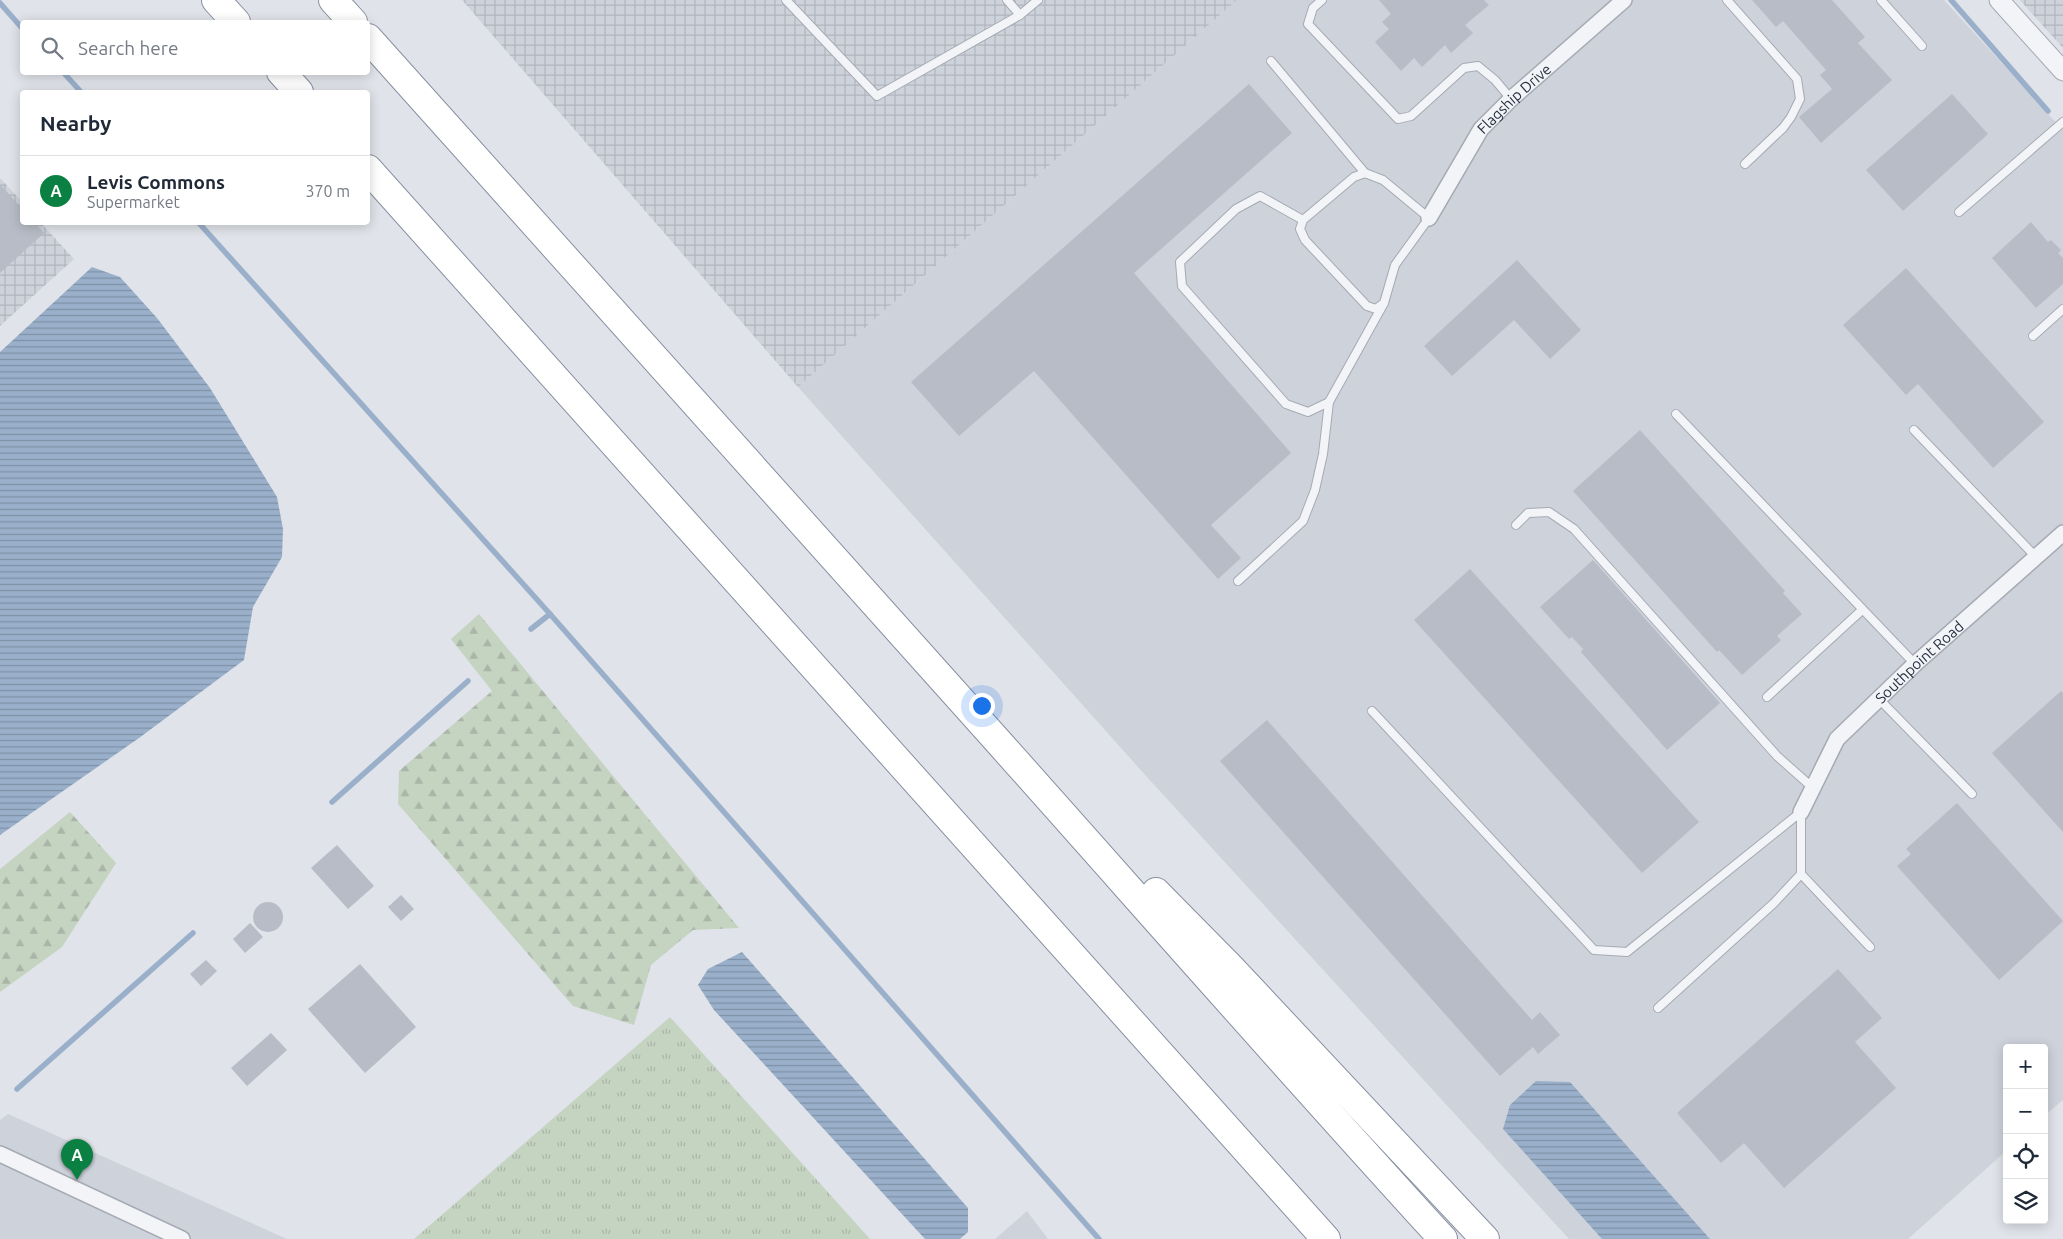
<!DOCTYPE html>
<html lang="en">
<head>
<meta charset="utf-8">
<style>
	:root { --surface:#fff; --page:#f6f6f7; --text:#1f2937; --muted:#747a83; --line:#e0e1e3; --accent:#0b8043 }
	body { margin:0; font-family:Ubuntu,sans-serif; background:var(--page); color:var(--text) }
	.controls { position:absolute; right:15px; bottom:15px; display:grid; overflow:hidden; border-radius:5px; box-shadow:0 2px 12px #0003 }
	.controls button { width:45px; height:45px; display:grid; place-items:center; padding:0; border:0; border-bottom:1px solid var(--line); background:var(--surface); color:var(--text); font:25px sans-serif }
	.you { position:absolute; left:981px; top:705px; width:18px; height:18px; margin:-12px; border:4px solid #fff; border-radius:50%; background:#1a73e8; box-shadow:0 0 0 8px #1a73e833 }
	.badge { display:grid; place-items:center; width:32px; height:32px; border-radius:50%; background:var(--accent); color:#fff; font-size:16px; font-weight:700 }
	.pin { position:absolute; translate:-50% -41px; filter:drop-shadow(0 1px 2px #0008) }
	.pin::after { content:''; position:absolute; top:26px; width:18px; height:15px; background:inherit; clip-path:polygon(0 0,100% 0,50% 100%) }
	.list { margin:0; padding:0; list-style:none }
	h2 { display:flex; justify-content:space-between; align-items:center; height:65px; margin:0; padding:0 20px; font-size:21px }
	h2 small { font-size:16px; font-weight:400; color:var(--muted) }
	.list li { display:grid; grid-template-columns:32px 1fr auto; gap:15px; align-items:center; box-sizing:border-box; height:70px; padding:0 20px; border-top:1px solid var(--line) }
	.list b { display:block; font-size:19px; white-space:nowrap }
	.list p { margin:0; font-size:16px; white-space:nowrap; color:var(--muted) }
	.list em { font-size:16px; font-style:normal; color:var(--muted) }
	.icon { flex:none; width:28px; height:28px; fill:none; stroke:currentColor; stroke-width:2; stroke-linecap:round; stroke-linejoin:round }
	.map { position:relative; flex:none; width:2063px; height:1239px; overflow:hidden }
	.search { position:absolute; background:var(--surface); box-shadow:0 2px 12px #0003; left:20px; top:20px; width:350px; height:55px; display:flex; align-items:center; gap:12px; box-sizing:border-box; padding:0 18px; border-radius:5px; color:var(--muted); font-size:19px }
	.panel { position:absolute; background:var(--surface); box-shadow:0 2px 12px #0003; left:20px; top:90px; width:350px; height:135px; border-radius:5px }
	.map>svg:first-child { display:block }
	.built { fill:#ced2db }
	.industrial { fill:url(#industrial-grid) }
	.grass { fill:url(#grass-tufts) }
	.forest { fill:url(#forest-firs) }
	.water { fill:url(#water-rules) }
	.lines { fill:none; stroke-linecap:round; stroke-linejoin:round }
	.stream { stroke:#9ab0ca; stroke-width:5.5 }
	.building { fill:#b7bcc6 }
	.service-casing { stroke:#a5aab3; stroke-width:10 }
	.minor-casing { stroke:#a5aab3; stroke-width:18 }
	.tertiary-casing { stroke:#a5aab3; stroke-width:21 }
	.motorway-casing { stroke:#8790a0; stroke-width:30 }
	.service { stroke:#f3f4f8; stroke-width:8 }
	.minor { stroke:#f3f4f8; stroke-width:15 }
	.tertiary { stroke:#f3f4f8; stroke-width:19 }
	.motorway { stroke:#fff; stroke-width:28 }
	.labels { text-anchor:middle; dominant-baseline:central; stroke-width:5; stroke-linejoin:round; paint-order:stroke }
	.street-label { font-size:15px; fill:#283141; stroke:#f0f2f7 }
</style>
</head>
<body>
<div class="map">
<svg width="2063" height="1239" viewBox="0 0 2063 1239">
	<defs>
		<pattern id="industrial-grid" width="8" height="8" patternUnits="userSpaceOnUse" patternTransform="scale(1.25)"><rect width="8" height="8" fill="#ced2db"/><path d="M0 4h8M4 0v8" fill="none" stroke="#b1b5bd"/></pattern>
		<pattern id="grass-tufts" width="24" height="20" patternUnits="userSpaceOnUse" patternTransform="scale(1.25)"><rect width="24" height="20" fill="#c5d3c1"/><path d="M3 7l-1-3M5 7V3M7 7l1-3M15 17l-1-3M17 17v-4M19 17l1-3" fill="none" stroke="#a9b6a7"/></pattern>
		<pattern id="forest-firs" width="22" height="20" patternUnits="userSpaceOnUse" patternTransform="scale(1.25)"><rect width="22" height="20" fill="#c5d3c1"/><path d="M5 1l3.5 6h-7zM16 11l3.5 6h-7z" fill="#a9b6a7"/></pattern>
		<pattern id="water-rules" width="6" height="5" patternUnits="userSpaceOnUse" patternTransform="scale(1.25)"><rect width="6" height="5" fill="#9ab0ca"/><path d="M0 2.5h6" fill="none" stroke="#7e90a6"/></pattern>
	</defs>
	<rect width="100%" height="100%" fill="#e0e3e9"/>
	<g class="built">
		<path d="M1237 0H1944L2063 130V1100L2044 1116V1048H2007V1150L1908 1239H1569L1147 777 798 387Z"/>
		<path d="M8 1114 287 1239H0V1120Z"/>
		<path d="M1027 1211 1048 1239H995Z"/>
	</g>
	<g class="industrial">
		<path d="M462 0H1237L798 387Z"/>
		<path d="M2020 0H2063V48Z"/>
		<path d="M0 178 22 202V222L41 223 74 259 0 326Z"/>
	</g>
	<path class="grass" d="M670 1017 870 1239H414Z"/>
	<g class="forest">
		<path d="M479 614 739 928 693 930 651 965 634 1025 573 1006 398 804 399 771 492 691 451 639Z"/>
		<path d="M70 812 116 863 62 947 0 992V869Z"/>
	</g>
	<g class="water">
		<path d="M92 267 120 277 157 318 210 388 277 497 283 529 282 557 253 607 244 660 139 738 0 835V352Z"/>
		<path d="M742 952 968 1208V1232L960 1239H925L714 1010 698 985 708 969Z"/>
		<path d="M1536 1081 1570 1082 1710 1239H1602L1503 1129 1510 1105Z"/>
	</g>
	<g class="lines">
		<g class="stream">
			<path d="M1951 0 2048 111"/>
			<path d="M0 3 22 28"/>
			<path d="M63 72 81 92"/>
			<path d="M198 222 550 614 1099 1239"/>
			<path d="M531 629 550 614"/>
			<path d="M332 802 468 681"/>
			<path d="M17 1089 193 933"/>
		</g>
	</g>
	<g class="building">
		<path d="M1379 0H1484L1489 5 1465 25 1473 33 1451 53 1445 45 1422 67 1414 58 1401 71 1375 42 1389 29 1382 22 1391 14Z"/>
		<path d="M1752 0H1832L1865 37 1858 43 1892 80 1821 143 1799 117 1832 89 1820 75 1826 70 1783 21 1776 27Z"/>
		<path d="M1249 84 1292 133 1134 273 1291 453 1211 525 1241 558 1218 579 1034 371 959 436 911 382Z"/>
		<path d="M1952 94 1988 134 1903 211 1866 170Z"/>
		<path d="M0 184 22 209V222H34L44 233 0 273Z"/>
		<path d="M2031 222 2048 242 2051 240 2061 250 2058 253 2063 258V284L2036 308 1992 258Z"/>
		<path d="M1517 260 1581 330 1550 359 1514 320 1452 376 1424 346Z"/>
		<path d="M1906 268 2044 422 1993 468 1918 384 1906 395 1843 325Z"/>
		<path d="M1640 430 1785 591 1783 593 1802 614 1777 636 1781 640 1742 675 1719 650 1717 652 1573 491Z"/>
		<path d="M1593 560 1720 703 1667 750 1581 652 1583 649 1572 637 1569 639 1540 607Z"/>
		<path d="M1470 569 1699 822 1642 873 1414 620Z"/>
		<path d="M2061 691 2063 693V832L1992 753Z"/>
		<path d="M1267 720 1532 1020 1540 1012 1560 1035 1538 1054 1533 1047 1500 1076 1220 761Z"/>
		<path d="M1957 803 2063 921 1999 980 1897 866 1911 854 1906 849Z"/>
		<path d="M337 845 374 886 348 909 311 868Z"/>
		<path d="M401 895 414 909 401 921 388 907Z"/>
		<circle cx="268" cy="917" r="15"/>
		<path d="M250 923 263 937 245 953 233 939Z"/>
		<path d="M206 960 217 971 201 986 190 974Z"/>
		<path d="M360 964 416 1027 365 1073 308 1009Z"/>
		<path d="M1838 969 1882 1018 1855 1042 1896 1088 1784 1188 1744 1143 1721 1163 1677 1113Z"/>
		<path d="M271 1033 287 1050 247 1086 231 1068Z"/>
	</g>
	<g class="lines">
		<g class="service-casing">
			<g id="service">
				<path d="M786 0 877 96 1020 15 1038 0"/>
				<path d="M1007 0 1020 15"/>
				<path d="M1322 0 1313 8 1308 24 1398 119 1411 116 1464 68 1478 66 1495 80 1511 99"/>
				<path d="M1727 0 1797 79 1800 99 1791 117 1783 128 1745 164"/>
				<path d="M1881 0 1922 46"/>
				<path d="M1271 61 1365 173"/>
				<path d="M1365 173 1383 180 1429 218 1395 265 1384 303 1376 309 1367 306 1305 240 1300 229 1303 220 1354 177Z"/>
				<path d="M1959 212 2063 122"/>
				<path d="M1303 220 1260 196 1236 209 1180 262 1182 286 1286 404 1308 412 1329 402 1384 303"/>
				<path d="M2033 336 2063 309"/>
				<path d="M1676 414 1915 664"/>
				<path d="M1914 430 2036 557"/>
				<path d="M1516 525 1528 513 1549 512 1574 529 1777 756 1813 788"/>
				<path d="M1238 581 1303 521 1315 490 1323 454 1329 402"/>
				<path d="M1767 697 1862 610"/>
				<path d="M1879 699 1972 794"/>
				<path d="M1372 711 1594 950 1627 952 1801 812"/>
				<path d="M1801 874 1870 947"/>
				<path d="M1658 1008 1774 903 1801 874V812"/>
			</g>
		</g>
		<g class="minor-casing">
			<g id="minor">
				<path id="s1" d="M1429 218 1481 129 1511 99 1624 0"/>
				<path id="s2" d="M1801 812 1837 739 1915 664 2063 533"/>
				<path d="M0 1154 182 1239"/>
			</g>
		</g>
		<g class="tertiary-casing">
			<path id="tertiary" d="M1999 0 2063 71"/>
		</g>
		<g class="motorway-casing">
			<g id="motorway">
				<path d="M216 0 236 22"/>
				<path d="M333 0 353 22"/>
				<path d="M368 38C577 271 786 504 995 738 1144 905 1292 1074 1443 1239"/>
				<path d="M281 72 299 92"/>
				<path d="M368 169 1326 1239"/>
				<path d="M1156 892 1230 967 1485 1239"/>
			</g>
		</g>
		<use href="#service" class="service"/>
		<use href="#minor" class="minor"/>
		<use href="#tertiary" class="tertiary"/>
		<use href="#motorway" class="motorway"/>
	</g>
	<g class="labels">
		<g class="street-label">
			<text stroke="none"><textPath href="#s1" startOffset="148">Flagship Drive</textPath></text>
			<text stroke="none"><textPath href="#s2" startOffset="194">Southpoint Road</textPath></text>
		</g>
	</g>
</svg>
<div class="controls">
<button>+</button>
<button>−</button>
<button><svg class="icon" aria-label="locate" viewBox="0 0 24 24"><circle cx="12" cy="12" r="6"/><path d="M12 2v4M12 18v4M2 12h4M18 12h4"/></svg></button>
<button><svg class="icon" aria-label="layers" viewBox="0 0 24 24"><path d="M12 4l9 5-9 5-9-5zM3 14l9 5 9-5"/></svg></button>
</div>
<div class="you"></div>
<div class="pin badge" style="left:77px;top:1180px">A</div>
<div class="search"><svg class="icon" aria-label="search" viewBox="0 0 24 24"><circle cx="10" cy="10" r="6"/><path d="M15 15l6 6"/></svg>Search here</div>
<section class="panel">
<h2>Nearby<small></small></h2>
<ul class="list">
<li><span class="badge">A</span><div><b>Levis Commons</b><p>Supermarket</p></div><em>370 m</em></li>
</ul>
</section>
</div>
</body>
</html>
